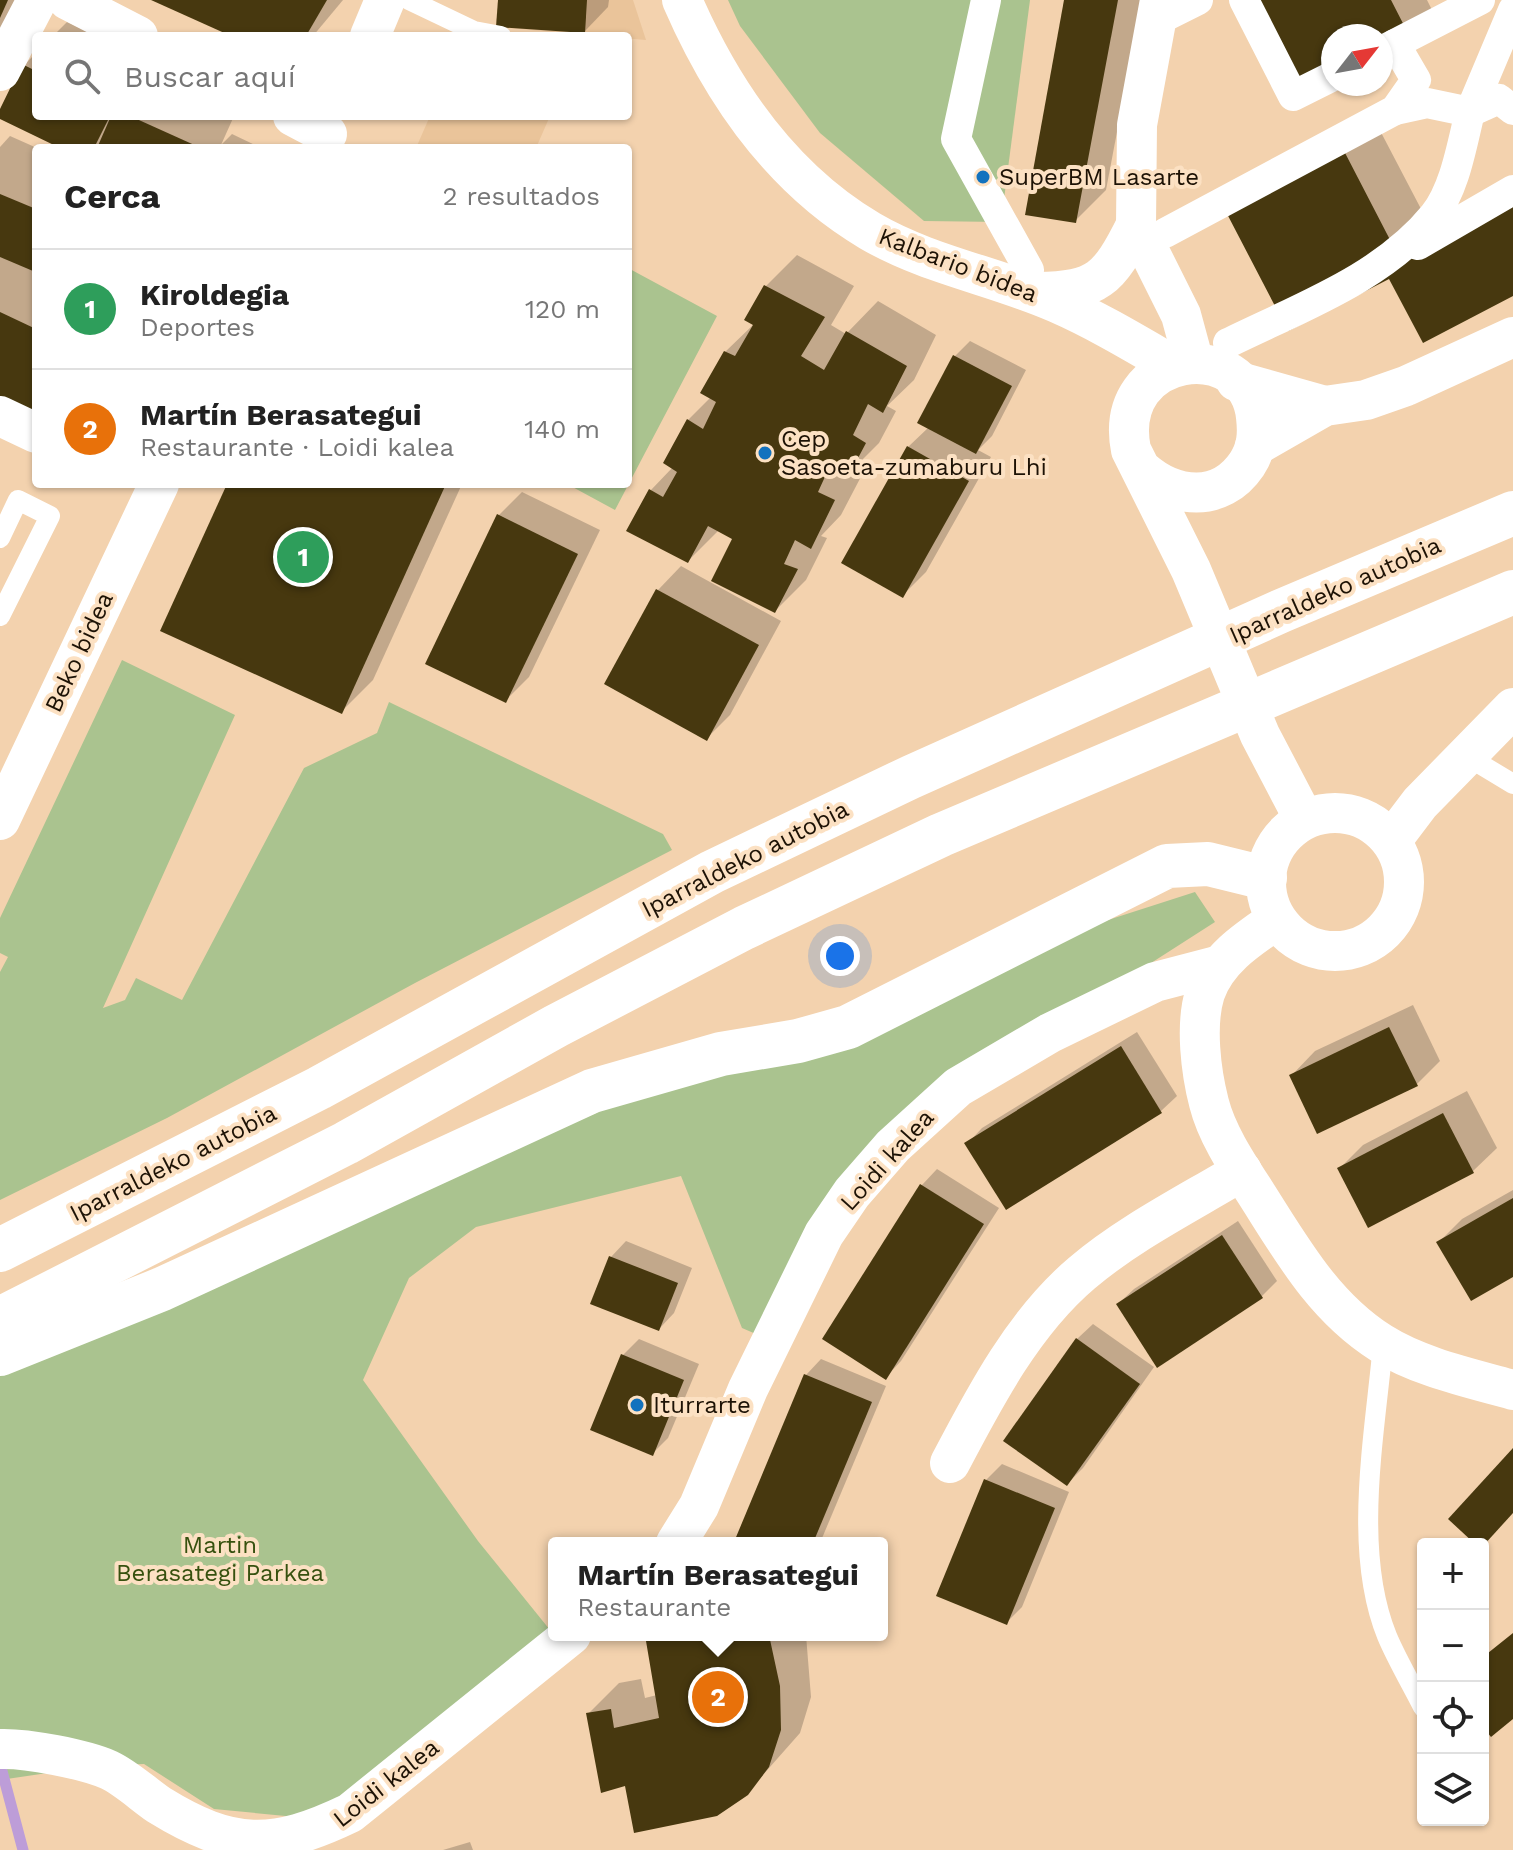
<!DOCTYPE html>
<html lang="es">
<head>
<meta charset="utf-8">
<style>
	:root { --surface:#fff; --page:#f6f6f6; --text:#222; --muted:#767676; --line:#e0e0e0; --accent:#1272be }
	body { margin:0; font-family:"Work Sans",sans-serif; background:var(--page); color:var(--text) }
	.controls { position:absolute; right:24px; bottom:24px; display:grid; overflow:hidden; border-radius:8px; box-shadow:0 2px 6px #0004 }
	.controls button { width:72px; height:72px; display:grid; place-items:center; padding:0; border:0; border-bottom:2px solid var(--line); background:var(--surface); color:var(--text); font:40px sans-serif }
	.compass { position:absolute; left:1321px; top:24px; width:72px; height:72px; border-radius:50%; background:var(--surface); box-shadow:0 2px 6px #0004; rotate:59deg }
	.you { position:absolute; left:840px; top:956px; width:28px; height:28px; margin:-20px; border:6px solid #fff; border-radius:50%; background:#1a73e8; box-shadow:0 0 0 12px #1a73e833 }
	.badge { display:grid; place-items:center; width:52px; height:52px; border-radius:50%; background:var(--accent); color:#fff; font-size:26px; font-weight:700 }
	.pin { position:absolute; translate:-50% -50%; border:4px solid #fff; box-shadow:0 2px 8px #0006 }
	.popup { position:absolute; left:548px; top:1537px; width:340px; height:104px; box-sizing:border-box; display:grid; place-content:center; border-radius:8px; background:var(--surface); filter:drop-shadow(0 2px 6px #0005); font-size:26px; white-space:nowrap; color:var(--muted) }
	.popup b { font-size:30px; color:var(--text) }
	.popup::after { content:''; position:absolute; left:50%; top:100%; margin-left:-16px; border:16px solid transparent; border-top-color:var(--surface) }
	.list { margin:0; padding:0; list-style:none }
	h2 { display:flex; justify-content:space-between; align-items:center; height:104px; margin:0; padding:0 32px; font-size:34px }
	h2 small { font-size:26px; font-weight:400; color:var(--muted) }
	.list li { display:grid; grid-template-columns:52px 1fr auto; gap:24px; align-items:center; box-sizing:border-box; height:120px; padding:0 32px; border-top:2px solid var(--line) }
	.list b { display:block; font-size:30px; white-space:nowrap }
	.list p { margin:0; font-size:26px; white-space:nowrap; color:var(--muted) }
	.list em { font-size:26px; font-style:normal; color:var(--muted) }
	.icon { flex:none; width:44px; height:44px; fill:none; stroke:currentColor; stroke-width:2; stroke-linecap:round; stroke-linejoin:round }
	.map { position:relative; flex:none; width:1513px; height:1850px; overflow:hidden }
	.search { position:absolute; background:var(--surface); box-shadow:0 2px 6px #0004; left:32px; top:32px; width:600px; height:88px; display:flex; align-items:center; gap:20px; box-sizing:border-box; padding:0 28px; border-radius:8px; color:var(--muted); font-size:30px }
	.panel { position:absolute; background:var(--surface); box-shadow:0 2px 6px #0004; left:32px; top:144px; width:600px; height:344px; border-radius:8px }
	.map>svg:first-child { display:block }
	.built { fill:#eac49a }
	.green { fill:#aac38f }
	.shadow { fill:#0003 }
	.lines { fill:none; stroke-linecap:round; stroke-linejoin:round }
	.stream { stroke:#bd9dd8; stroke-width:11 }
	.building { fill:#47380f }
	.service { stroke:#fff; stroke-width:20 }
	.pedestrian { stroke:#fff; stroke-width:30 }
	.minor { stroke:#fff; stroke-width:40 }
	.motorway { stroke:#fff; stroke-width:44 }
	.poi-dot { fill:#1272be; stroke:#fce1c3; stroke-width:3 }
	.labels { text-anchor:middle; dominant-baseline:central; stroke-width:8; stroke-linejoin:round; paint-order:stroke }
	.poi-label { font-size:24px; fill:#1d1205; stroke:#fce1c3; text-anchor:start }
	.street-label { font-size:24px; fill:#1d1205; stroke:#fce1c3 }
	.park-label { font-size:24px; fill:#37510f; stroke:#fce1c3 }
</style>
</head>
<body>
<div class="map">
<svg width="1513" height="1850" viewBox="0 0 1513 1850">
	<rect width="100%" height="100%" fill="#f3d2ae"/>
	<g class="built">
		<path d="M498 0H633L646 40 496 27Z"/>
		<path d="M430 116H550L536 148H416Z"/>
	</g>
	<g class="green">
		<path d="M728 0H1030L1001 222 924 221 820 133 740 26Z"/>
		<path d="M628 268 717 316 615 510 567 484H628Z"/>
		<path d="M122 660 235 715 103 1008 125 1000 136 978 182 1000 304 768 377 733 389 702 663 834 672 850 415 983 167 1118 0 1200V972L8 957 0 953V918Z"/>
		<path d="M1195 892 1215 922 978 1074 852 1193 770 1340 742 1328 681 1176 476 1227 409 1278 363 1380 478 1541 550 1630 317 1819 214 1809 144 1764 95 1766 0 1780V1372L649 1090 1108 920Z"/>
	</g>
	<g class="shadow">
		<path d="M0 0H30L0 62Z"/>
		<path d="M156 0H343L313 36H236Z"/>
		<path d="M500 0H609L608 7 585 31Z"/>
		<path d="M1066 0H1142L1106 190 1075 221Z"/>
		<path d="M1255 0H1427L1434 14 1381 36H1333Z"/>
		<path d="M67 22 97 36H53Z"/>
		<path d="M36 53V116H234L221 145 232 134 261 148H65L0 116 23 66Z"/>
		<path d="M1374 119 1431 228 1513 294 1390 275 1228 210Z"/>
		<path d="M10 136 37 148 36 404 29 411 0 397V147Z"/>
		<path d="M797 255 854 286 831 325 846 334 878 301 936 335 914 380 887 406 896 411 879 443 857 465 865 469 841 515 821 536 827 538 806 580 775 611 734 538 719 530 688 561 651 490 673 467 688 420 711 397 725 352 754 324 766 286Z"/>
		<path d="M970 341 1026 370 992 436 978 450 991 457 926 572 903 595 908 447 929 427 955 356Z"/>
		<path d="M229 484H462L373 680 342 711Z"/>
		<path d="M522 492 600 530 529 677 506 700 498 516Z"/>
		<path d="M681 566 781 621 730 715 706 739 658 590Z"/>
		<path d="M1413 1005 1440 1061 1416 1085 1292 1075 1315 1051Z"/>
		<path d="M1137 1032 1177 1096 1161 1111 967 1144 982 1128Z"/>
		<path d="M1467 1091 1497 1148 1473 1171 1339 1169 1363 1145Z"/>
		<path d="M937 1169 999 1208 901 1361 886 1377 825 1338 922 1185Z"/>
		<path d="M1513 1190V1274L1439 1242 1462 1219Z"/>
		<path d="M1238 1221 1277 1281 1261 1297 1118 1304 1134 1289Z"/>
		<path d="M626 1241 692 1268 674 1313 659 1329 611 1257Z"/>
		<path d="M1093 1324 1154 1367 1083 1468 1067 1484 1077 1339Z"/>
		<path d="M639 1339 699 1364 668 1438 652 1454 592 1429 623 1355Z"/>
		<path d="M821 1359 886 1386 820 1543H734L806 1375Z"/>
		<path d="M1002 1464 1069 1492 1022 1607 1006 1623 986 1480Z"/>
		<path d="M655 1635H806L811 1697 800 1733 747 1793 626 1784 588 1714 619 1683 641 1679 645 1698 657 1695 649 1641Z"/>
		<path d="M470 1842 473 1850H443Z"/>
	</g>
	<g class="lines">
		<path class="stream" d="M2 1771 23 1850"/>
	</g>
	<g class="building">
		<path d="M0 0H8L0 18Z"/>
		<path d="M151 0H327L306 36H231Z"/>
		<path d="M498 0H587L585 33 496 27Z"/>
		<path d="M1064 0H1118L1076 223 1025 215Z"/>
		<path d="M1253 0H1391L1411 39 1333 36V78L1300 94Z"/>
		<path d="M22 64 36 71V116H110L94 148H60L0 119V109Z"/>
		<path d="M111 116H130L201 148H97Z"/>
		<path d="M1343 149 1401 261 1513 202V296L1423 343 1389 279 1288 331 1225 210Z"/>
		<path d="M0 194 36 209V263L33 271 0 257Z"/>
		<path d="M764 285 825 317 801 356 824 370 846 331 907 366 883 413 868 404 853 435 866 443 848 477 829 468 818 492 835 500 811 549 795 540 784 564 798 569 775 613 711 581 732 539 708 526 688 563 626 531 649 489 663 497 677 472 663 463 687 419 703 429 716 402 700 393 724 351 735 356 753 325 744 320Z"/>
		<path d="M0 312 36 329V400L30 413 0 399Z"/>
		<path d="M953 355 1012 386 976 454 917 423Z"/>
		<path d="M907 446 969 481 903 598 841 563Z"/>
		<path d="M227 484H446L342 714 160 631Z"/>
		<path d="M497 514 578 554 506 703 425 664Z"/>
		<path d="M656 589 759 645 707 741 604 684Z"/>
		<path d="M1389 1027 1418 1086 1317 1134 1289 1075Z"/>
		<path d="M1121 1046 1162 1113 1006 1210 964 1143Z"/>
		<path d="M1443 1113 1474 1173 1368 1228 1337 1168Z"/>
		<path d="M920 1184 984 1224 886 1380 822 1339Z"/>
		<path d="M1513 1198V1277L1471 1301 1436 1242Z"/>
		<path d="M1222 1235 1263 1298 1157 1368 1116 1304Z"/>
		<path d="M609 1256 678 1283 659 1331 590 1304Z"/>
		<path d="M1076 1338 1140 1384 1067 1486 1003 1441Z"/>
		<path d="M621 1354 684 1380 653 1456 590 1430Z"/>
		<path d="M804 1374 872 1402 813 1543H737L734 1542Z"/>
		<path d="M1513 1448V1513L1483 1546 1475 1544 1448 1519Z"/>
		<path d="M984 1479 1055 1508 1007 1625 936 1596Z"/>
		<path d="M1513 1633V1719L1491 1737 1483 1727V1657Z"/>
		<path d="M659 1635H769L780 1686 781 1730 769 1767 748 1795 717 1816 634 1833 625 1786 601 1793 586 1713 611 1709 614 1728 659 1718 646 1641 660 1640Z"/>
	</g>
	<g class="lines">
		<g class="service">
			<path d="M409 0 474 31 501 36"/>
			<path d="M0 538 18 500 50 516 0 616"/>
			<path d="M1465 755 1513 784"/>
			<path d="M1383 1344C1375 1434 1352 1550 1387 1636 1397 1660 1411 1683 1423 1707"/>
		</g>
		<g class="pedestrian">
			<path d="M986 0 956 139 1029 270"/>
			<path d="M1244 0 1293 96 1333 76"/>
			<path d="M1156 21 1198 0"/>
			<path d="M1381 51 1480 0"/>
			<path d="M1470 112 1513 10"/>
			<path d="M1470 112 1499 99 1513 110"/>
			<path d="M1165 233 1395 110 1416 80 1395 44"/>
			<path d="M1418 245 1513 190"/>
			<path d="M1228 343C1299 308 1383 278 1434 215 1455 189 1462 144 1470 112L1427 103 1395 110"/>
		</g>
		<g class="minor">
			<path d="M68 0 138 36"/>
			<path d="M682 0C722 92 782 179 870 231 928 265 996 276 1057 303 1098 321 1136 344 1174 366"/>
			<path d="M1160 0 1137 125 1136 225 1181 315 1194 363"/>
			<path d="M370 36 385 0"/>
			<path d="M0 71 37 0"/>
			<path d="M293 116 327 134"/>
			<path d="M1037 292C1098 291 1109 279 1136 225"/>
			<path d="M1236 381 1325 406"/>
			<path d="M0 416 36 433"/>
			<path d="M1255 446 1325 406 1366 400 1406 386 1513 337"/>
			<path d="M1142 470C1174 498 1220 504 1247 464 1257 448 1258 435 1256 417 1248 335 1111 350 1131 450L1191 570 1260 735 1304 819"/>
			<circle cx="1335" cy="882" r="69"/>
			<path d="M0 820 159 484"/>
			<path d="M1392 840 1420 803 1513 708"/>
			<path d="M1276 920C1248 939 1217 959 1205 993 1195 1025 1201 1072 1209 1103 1217 1135 1239 1167 1257 1195 1292 1250 1324 1307 1381 1343 1419 1367 1470 1378 1513 1390"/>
			<path d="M950 1463C985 1396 1024 1322 1082 1273 1129 1233 1189 1203 1242 1171"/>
			<path d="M676 1543 699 1506 748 1389 824 1234 852 1193 893 1146 958 1087 1050 1033 1155 982 1220 965"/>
			<path d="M0 1749C26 1748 84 1759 109 1770 126 1778 143 1794 159 1805 232 1850 273 1850 350 1813L571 1635"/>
		</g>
		<g class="motorway">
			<path d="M0 1250 319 1088 712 872 911 777 1281 611 1513 513"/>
			<path d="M0 1319 346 1143 556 1026 744 928 941 835 1513 592"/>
			<path d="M0 1354 162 1289 592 1091 721 1054 798 1041 848 1027 1167 866 1208 864 1265 878"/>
		</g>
	</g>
	<g class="poi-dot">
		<circle cx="983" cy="177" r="8"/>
		<circle cx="765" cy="453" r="8"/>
		<circle cx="637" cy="1405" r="8"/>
	</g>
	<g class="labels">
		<g class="poi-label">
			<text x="999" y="177">SuperBM Lasarte</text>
			<text x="781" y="439">Cep<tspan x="781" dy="28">Sasoeta-zumaburu Lhi</tspan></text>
			<text x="653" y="1405">Iturrarte</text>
		</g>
		<g class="street-label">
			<text transform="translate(958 265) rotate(21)">Kalbario bidea</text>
			<text transform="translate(1335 590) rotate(-24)">Iparraldeko autobia</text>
			<text transform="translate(79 652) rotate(-65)">Beko bidea</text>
			<text transform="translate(745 859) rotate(-27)">Iparraldeko autobia</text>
			<text transform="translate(887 1160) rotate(-48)">Loidi kalea</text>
			<text transform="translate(173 1163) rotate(-27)">Iparraldeko autobia</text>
			<text transform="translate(386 1783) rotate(-38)">Loidi kalea</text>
		</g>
		<g class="park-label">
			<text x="220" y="1545">Martin<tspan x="220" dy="28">Berasategi Parkea</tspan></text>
		</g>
	</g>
</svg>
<div class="controls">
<button>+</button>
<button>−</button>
<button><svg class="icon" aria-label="locate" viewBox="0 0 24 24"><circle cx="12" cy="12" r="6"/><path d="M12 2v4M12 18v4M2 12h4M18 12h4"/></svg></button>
<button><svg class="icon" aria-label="layers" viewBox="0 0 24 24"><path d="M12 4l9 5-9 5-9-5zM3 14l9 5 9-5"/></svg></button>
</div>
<svg class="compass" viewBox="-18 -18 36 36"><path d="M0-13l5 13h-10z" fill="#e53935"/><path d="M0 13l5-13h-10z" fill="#767676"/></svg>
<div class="you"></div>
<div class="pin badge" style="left:303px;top:557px;background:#2e9e5b">1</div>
<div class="pin badge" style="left:718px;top:1697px;background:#e8710a">2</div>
<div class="popup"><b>Martín Berasategui</b>Restaurante</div>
<div class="search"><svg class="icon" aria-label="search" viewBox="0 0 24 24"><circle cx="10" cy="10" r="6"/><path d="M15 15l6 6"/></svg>Buscar aquí</div>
<section class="panel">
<h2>Cerca<small>2 resultados</small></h2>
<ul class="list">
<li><span class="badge" style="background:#2e9e5b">1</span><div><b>Kiroldegia</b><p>Deportes</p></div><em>120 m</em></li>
<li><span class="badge" style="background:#e8710a">2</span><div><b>Martín Berasategui</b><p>Restaurante · Loidi kalea</p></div><em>140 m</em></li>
</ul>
</section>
</div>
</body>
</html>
